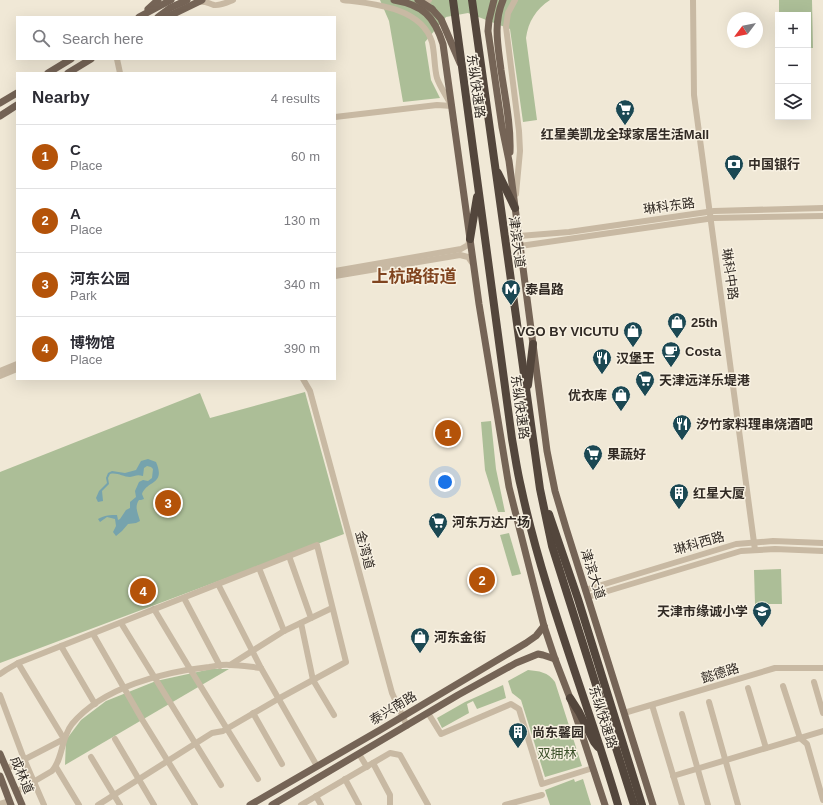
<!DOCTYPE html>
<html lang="en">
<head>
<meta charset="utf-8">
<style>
	:root { --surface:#fff; --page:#f7f7f7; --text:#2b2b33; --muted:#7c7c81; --line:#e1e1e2; --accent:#b45309 }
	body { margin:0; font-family:Arial,"Noto Sans SC",sans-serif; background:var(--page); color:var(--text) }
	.controls { position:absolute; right:12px; top:12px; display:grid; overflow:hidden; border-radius:0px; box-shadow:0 4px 16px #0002 }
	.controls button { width:36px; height:36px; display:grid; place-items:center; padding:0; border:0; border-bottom:1px solid var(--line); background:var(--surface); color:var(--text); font:20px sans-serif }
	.compass { position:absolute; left:727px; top:12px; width:36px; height:36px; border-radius:50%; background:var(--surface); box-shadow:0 4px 16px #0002; rotate:238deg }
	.you { position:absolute; left:445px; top:482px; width:14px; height:14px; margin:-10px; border:3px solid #fff; border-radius:50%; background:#1a73e8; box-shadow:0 0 0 6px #1a73e833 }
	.badge { display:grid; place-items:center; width:26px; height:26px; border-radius:50%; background:var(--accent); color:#fff; font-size:13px; font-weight:700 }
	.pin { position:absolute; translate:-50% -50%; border:2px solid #fff; box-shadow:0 1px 4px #0006 }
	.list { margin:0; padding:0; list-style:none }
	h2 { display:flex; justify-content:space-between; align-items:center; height:52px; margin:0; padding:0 16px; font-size:17px }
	h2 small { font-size:13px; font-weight:400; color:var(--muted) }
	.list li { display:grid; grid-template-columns:26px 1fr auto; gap:12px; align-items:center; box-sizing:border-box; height:64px; padding:0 16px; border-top:1px solid var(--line) }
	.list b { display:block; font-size:15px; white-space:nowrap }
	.list p { margin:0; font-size:13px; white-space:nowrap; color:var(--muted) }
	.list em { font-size:13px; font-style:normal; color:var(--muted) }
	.icon { flex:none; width:22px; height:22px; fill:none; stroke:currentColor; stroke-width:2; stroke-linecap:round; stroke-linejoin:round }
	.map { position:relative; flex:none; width:823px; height:805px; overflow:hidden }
	.search { position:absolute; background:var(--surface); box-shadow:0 4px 16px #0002; left:16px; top:16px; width:320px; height:44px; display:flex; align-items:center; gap:10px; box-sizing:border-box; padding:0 14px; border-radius:0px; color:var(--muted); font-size:15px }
	.panel { position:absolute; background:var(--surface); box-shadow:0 4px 16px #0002; left:16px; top:72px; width:320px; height:308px; border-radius:0px }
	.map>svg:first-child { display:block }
	.green { fill:#acbe97 }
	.water { fill:#76a3ad }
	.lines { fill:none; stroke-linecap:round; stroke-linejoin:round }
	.minor { stroke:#c8b9a3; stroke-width:6 }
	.major { stroke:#756456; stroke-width:7 }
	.highway { stroke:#53463c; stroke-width:8 }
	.major-bridge { stroke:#756456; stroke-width:7 }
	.labels { text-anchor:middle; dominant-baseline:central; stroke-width:3; stroke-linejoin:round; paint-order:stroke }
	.street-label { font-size:13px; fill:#322b25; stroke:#f8f1e2 }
	.poi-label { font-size:13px; font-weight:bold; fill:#322b25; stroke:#f8f1e2; text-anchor:start }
	.park-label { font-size:13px; fill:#3c5029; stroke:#f8f1e2 }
	.district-label { font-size:17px; font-weight:bold; fill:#80441f; stroke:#f8f1e2 }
</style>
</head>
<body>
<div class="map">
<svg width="823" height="805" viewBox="0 0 823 805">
	<rect width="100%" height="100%" fill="#f0e8d6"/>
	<g class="green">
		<path d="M380 0H550C536 9 528 22 526 38L537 120 523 122 510 29 468 13 446 17 425 42 431 80 440 98 403 102 389 21Z"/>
		<path d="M779 0H812L813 48H808V15H779Z"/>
		<path d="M305 392 344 534 0 663V472L200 393 210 418Z"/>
		<path d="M491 421 496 469 505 512H498L485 470 481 422Z"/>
		<path d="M509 533 521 574 512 576 500 535Z"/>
		<path d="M781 569 782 604H755L754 570Z"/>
		<path d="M211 669H229L65 765 66 740 81 720 106 701 156 681Z"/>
		<path d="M528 670C539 671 548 672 555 682L582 766 545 777 521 700 512 693 508 681Z"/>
		<path d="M503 685 506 698 477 709 473 701 467 704 469 713 442 728 437 718 465 702Z"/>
		<path d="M574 779 575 782 583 779 591 805H550L545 790Z"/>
	</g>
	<path class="water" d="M148 459 156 462C166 485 147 480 142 494L144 499 141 500H139C134 507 138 513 140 521L136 523 128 524 122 531 116 536 113 532 116 526 115 519 107 517 100 522 98 519C105 515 110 515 117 515L118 520 120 519 126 510 130 508V502L136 497 135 491 139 482 143 480 148 481 152 478 153 469 151 467 147 466 144 468 143 476C137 474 135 476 130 477 123 477 117 472 110 474L108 478 109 484 102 491 103 501 98 502 96 498 99 491 107 483 106 478 108 473 112 471 125 473 136 470 141 461Z"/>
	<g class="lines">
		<g class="minor">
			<path d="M343 0C374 4 421 7 432 42 435 54 434 67 437 78 440 87 446 95 450 103"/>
			<path d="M515 0 508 13 506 27 519 131 520 151 516 194"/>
			<path d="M693 0 694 95 755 550"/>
			<path d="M198 2C207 1 207 3 214 5 220 6 228 2 233 0"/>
			<path d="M422 8 429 0"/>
			<path d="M117 59 120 73"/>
			<path d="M335 117 437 105 452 106"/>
			<path d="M519 236 569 232 714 211 823 208"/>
			<path d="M520 246 714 218 823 216"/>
			<path d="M335 271 461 249 468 245 470 239"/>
			<path d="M335 276 460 255 468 257 473 264"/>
			<path d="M0 371 17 364"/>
			<path d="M0 376 17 369"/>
			<path d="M303 379 310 391 392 693 407 726"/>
			<path d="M289 556 311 618"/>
			<path d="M259 568 284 631"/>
			<path d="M218 584 261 668"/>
			<path d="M585 590 736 544 773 541 823 543"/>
			<path d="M588 597 741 551 775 549 823 551"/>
			<path d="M184 598 220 666"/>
			<path d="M154 609 190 669 258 779"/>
			<path d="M121 623 221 785"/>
			<path d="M301 623 313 680 334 715"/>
			<path d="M93 634 143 721 195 805"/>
			<path d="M61 646 95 704"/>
			<path d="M230 665 284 631 332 608"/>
			<path d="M0 674 6 670 18 663"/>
			<path d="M814 682 823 713"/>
			<path d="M783 686 800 738 807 744 823 800"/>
			<path d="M748 688 766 748"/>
			<path d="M0 695 24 759 44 805"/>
			<path d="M709 702 738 805"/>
			<path d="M652 705 682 805"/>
			<path d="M253 713 282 764"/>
			<path d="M428 713 441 734 511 704 519 709 542 784 593 768"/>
			<path d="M624 713 775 668H823"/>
			<path d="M682 714 708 805"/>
			<path d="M115 739 154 805"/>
			<path d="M359 754 367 767"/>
			<path d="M91 757 120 805"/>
			<path d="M373 763 390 795V805"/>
			<path d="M56 767 79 805"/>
			<path d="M6 769 64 739 18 663 317 545 346 662 278 699 223 731 212 733 98 805"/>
			<path d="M673 776 823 731"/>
			<path d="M345 779 359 805"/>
			<path d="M16 792 52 771C63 759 61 738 72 724 103 687 163 672 209 667 216 666 223 664 230 665 240 665 251 667 261 668L317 766"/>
			<path d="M316 796 321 805"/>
			<path d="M0 804 9 801"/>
			<path d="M301 805 390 753 400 755 428 805"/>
			<path d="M505 805 542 795"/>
		</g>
		<g class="major">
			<path d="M394 0C423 5 434 16 443 44L479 304 509 487 544 626 555 659 570 698 605 805"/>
			<path d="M494 0 489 20 488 31 502 127 509 161 547 451 555 491 566 528 653 805"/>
			<path d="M503 0C493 23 498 46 501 70 505 97 511 125 510 152"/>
			<path d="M148 9 158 0"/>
			<path d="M432 9 441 19 460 63"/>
			<path d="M139 17 171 0"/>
			<path d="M158 17 170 8 187 0"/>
			<path d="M167 17 202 0"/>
			<path d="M48 73 71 59"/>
			<path d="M68 73 91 59"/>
			<path d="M0 103 17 93"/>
			<path d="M0 116 17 105"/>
			<path d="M0 754 22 805"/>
			<path d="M0 776 11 805"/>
			<path d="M250 805 380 730 526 643 536 636 544 626"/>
			<path d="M272 805 458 695 516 663 538 654 543 655 555 659"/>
		</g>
		<g class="highway">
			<path d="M453 0 512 439C515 455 517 471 521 487 544 595 587 699 618 805"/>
			<path d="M472 0 540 489 552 546 634 805"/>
			<path d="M498 173 515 208"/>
			<path d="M470 239 477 197"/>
			<path d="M528 385 533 344"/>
			<path d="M549 514 578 599 642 805"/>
			<path d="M570 698 579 712 594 742 598 747"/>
		</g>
		<path class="major-bridge" d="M418 0 432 9"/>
	</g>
	<defs>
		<g id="supermarket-pin" transform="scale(1)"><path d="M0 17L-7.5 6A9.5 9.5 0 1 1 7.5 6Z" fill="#1b4853" stroke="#f8f1e2"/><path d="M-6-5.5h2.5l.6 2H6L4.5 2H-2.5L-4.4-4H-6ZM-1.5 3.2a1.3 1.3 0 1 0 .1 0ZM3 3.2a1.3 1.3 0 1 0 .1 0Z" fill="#fff"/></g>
		<g id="bank-pin" transform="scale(1)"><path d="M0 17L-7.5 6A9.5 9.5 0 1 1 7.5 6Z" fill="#1b4853" stroke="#f8f1e2"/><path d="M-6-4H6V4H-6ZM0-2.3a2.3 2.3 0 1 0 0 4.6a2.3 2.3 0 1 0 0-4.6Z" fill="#fff"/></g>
		<g id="metro-pin" transform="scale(1)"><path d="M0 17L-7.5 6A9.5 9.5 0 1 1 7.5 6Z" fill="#1b4853" stroke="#f8f1e2"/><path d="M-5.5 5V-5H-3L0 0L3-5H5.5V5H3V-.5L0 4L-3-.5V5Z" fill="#fff"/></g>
		<g id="shop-pin" transform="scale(1)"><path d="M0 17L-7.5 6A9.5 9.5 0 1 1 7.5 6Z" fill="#1b4853" stroke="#f8f1e2"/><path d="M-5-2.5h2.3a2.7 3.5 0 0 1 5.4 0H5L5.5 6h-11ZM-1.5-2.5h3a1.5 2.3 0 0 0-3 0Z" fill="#fff"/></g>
		<g id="cafe-pin" transform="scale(1)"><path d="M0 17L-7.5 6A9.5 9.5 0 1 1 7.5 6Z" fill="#1b4853" stroke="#f8f1e2"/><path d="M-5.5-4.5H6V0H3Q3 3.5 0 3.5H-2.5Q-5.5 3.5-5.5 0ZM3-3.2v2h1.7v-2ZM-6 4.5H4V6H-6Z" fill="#fff"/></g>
		<g id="restaurant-pin" transform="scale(1)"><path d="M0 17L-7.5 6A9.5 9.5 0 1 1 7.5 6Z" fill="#1b4853" stroke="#f8f1e2"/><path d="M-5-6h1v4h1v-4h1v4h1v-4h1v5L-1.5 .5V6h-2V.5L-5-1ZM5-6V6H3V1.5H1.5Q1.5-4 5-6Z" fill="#fff"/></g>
		<g id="building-pin" transform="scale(1)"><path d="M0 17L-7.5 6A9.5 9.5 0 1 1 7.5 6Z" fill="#1b4853" stroke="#f8f1e2"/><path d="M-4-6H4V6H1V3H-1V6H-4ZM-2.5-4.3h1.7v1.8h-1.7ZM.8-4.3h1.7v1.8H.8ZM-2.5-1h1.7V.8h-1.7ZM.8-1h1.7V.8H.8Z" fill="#fff"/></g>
		<g id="school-pin" transform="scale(1)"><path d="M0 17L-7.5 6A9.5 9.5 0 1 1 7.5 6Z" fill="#1b4853" stroke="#f8f1e2"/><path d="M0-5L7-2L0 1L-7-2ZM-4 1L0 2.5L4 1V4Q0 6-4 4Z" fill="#fff"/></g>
	</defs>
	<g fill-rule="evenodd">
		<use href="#supermarket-pin" x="625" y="109"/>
		<use href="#bank-pin" x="734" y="164"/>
		<use href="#metro-pin" x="511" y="289"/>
		<use href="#shop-pin" x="677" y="322"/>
		<use href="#shop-pin" x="633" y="331"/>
		<use href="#cafe-pin" x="671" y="351"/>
		<use href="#restaurant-pin" x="602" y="358"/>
		<use href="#supermarket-pin" x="645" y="380"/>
		<use href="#shop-pin" x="621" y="395"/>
		<use href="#restaurant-pin" x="682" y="424"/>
		<use href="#supermarket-pin" x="593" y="454"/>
		<use href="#building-pin" x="679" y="493"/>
		<use href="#supermarket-pin" x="438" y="522"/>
		<use href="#school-pin" x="762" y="611"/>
		<use href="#shop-pin" x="420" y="637"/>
		<use href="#building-pin" x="518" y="732"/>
	</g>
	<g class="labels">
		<g class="street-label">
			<text transform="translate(476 86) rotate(82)">东纵快速路</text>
			<text transform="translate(669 206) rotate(-8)">琳科东路</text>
			<text transform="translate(517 242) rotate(82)">津滨大道</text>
			<text transform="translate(730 274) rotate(82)">琳科中路</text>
			<text transform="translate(520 407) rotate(82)">东纵快速路</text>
			<text transform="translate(699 543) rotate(-16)">琳科西路</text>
			<text transform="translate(365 550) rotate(75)">金湾道</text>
			<text transform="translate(593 574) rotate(72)">津滨大道</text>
			<text transform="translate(720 673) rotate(-17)">懿德路</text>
			<text transform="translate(393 708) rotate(-31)">泰兴南路</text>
			<text transform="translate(603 717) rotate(72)">东纵快速路</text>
			<text transform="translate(22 775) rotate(67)">成林道</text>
		</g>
		<g class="poi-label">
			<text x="625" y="134" text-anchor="middle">红星美凯龙全球家居生活Mall</text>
			<text x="748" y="164">中国银行</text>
			<text x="525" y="289">泰昌路</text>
			<text x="691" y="322">25th</text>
			<text x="619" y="331" text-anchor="end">VGO BY VICUTU</text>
			<text x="685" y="351">Costa</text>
			<text x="616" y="358">汉堡王</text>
			<text x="659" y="380">天津远洋乐堤港</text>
			<text x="607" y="395" text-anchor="end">优衣库</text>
			<text x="696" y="424">汐竹家料理串烧酒吧</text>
			<text x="607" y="454">果蔬好</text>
			<text x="693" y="493">红星大厦</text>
			<text x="452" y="522">河东万达广场</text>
			<text x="748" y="611" text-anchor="end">天津市缘诚小学</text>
			<text x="434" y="637">河东金街</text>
			<text x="532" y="732">尚东馨园</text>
		</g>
		<g class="park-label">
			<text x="557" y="753">双拥林</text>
		</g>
		<g class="district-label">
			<text x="414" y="276">上杭路街道</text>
		</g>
	</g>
</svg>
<div class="controls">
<button>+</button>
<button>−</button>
<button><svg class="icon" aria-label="layers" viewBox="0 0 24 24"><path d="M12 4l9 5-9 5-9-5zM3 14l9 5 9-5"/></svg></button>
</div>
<svg class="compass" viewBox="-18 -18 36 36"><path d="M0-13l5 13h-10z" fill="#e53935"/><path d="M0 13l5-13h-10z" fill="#7c7c81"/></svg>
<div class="you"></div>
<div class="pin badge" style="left:448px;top:433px">1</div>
<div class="pin badge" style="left:482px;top:580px">2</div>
<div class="pin badge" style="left:168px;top:503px">3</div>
<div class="pin badge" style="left:143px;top:591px">4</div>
<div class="search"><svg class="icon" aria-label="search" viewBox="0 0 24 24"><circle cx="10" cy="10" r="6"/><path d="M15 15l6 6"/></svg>Search here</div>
<section class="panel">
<h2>Nearby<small>4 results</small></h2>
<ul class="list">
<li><span class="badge">1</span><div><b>C</b><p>Place</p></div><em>60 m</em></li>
<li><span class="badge">2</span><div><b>A</b><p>Place</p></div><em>130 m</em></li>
<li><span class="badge">3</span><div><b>河东公园</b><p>Park</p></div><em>340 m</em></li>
<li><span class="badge">4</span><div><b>博物馆</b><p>Place</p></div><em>390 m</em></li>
</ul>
</section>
</div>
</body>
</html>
